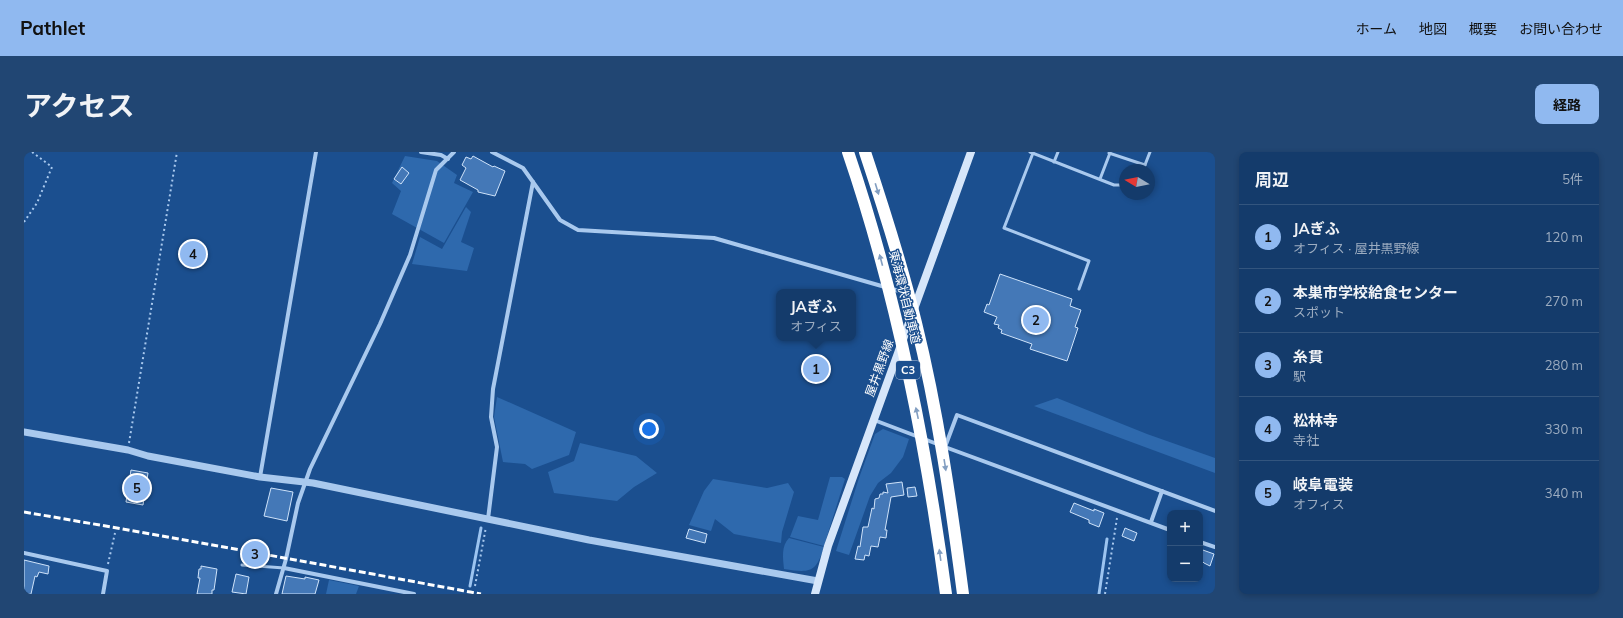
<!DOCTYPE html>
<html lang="ja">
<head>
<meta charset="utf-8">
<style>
	:root { --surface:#143b6b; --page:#214673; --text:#f1f3f6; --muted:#9dadc1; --line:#33557e; --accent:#90b9f0 }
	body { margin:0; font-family:Mulish,"Noto Sans JP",sans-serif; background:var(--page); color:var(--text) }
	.controls { position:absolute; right:12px; bottom:12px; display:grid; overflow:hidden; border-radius:8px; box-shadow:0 2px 6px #0003 }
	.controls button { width:36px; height:36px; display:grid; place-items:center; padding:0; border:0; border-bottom:1px solid var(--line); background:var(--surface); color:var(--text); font:20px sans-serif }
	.compass { position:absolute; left:1095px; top:12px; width:36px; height:36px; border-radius:50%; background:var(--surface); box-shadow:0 2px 6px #0003; rotate:280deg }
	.you { position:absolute; left:625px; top:277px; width:14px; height:14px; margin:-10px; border:3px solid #fff; border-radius:50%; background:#1a73e8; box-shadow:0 0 0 6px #1a73e833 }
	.badge { display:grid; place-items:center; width:26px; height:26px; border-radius:50%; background:var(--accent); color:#111; font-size:13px; font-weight:700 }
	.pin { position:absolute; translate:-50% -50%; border:2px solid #fff; box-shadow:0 1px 4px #0006 }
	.popup { position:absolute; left:752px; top:137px; width:80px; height:52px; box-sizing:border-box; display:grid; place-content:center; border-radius:8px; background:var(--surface); filter:drop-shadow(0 1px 3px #0005); font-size:13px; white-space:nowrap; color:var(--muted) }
	.popup b { font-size:15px; color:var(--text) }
	.popup::after { content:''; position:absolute; left:50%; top:100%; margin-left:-8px; border:8px solid transparent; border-top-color:var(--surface) }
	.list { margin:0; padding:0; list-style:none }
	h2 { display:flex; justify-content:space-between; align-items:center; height:52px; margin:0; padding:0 16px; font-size:17px }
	h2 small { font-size:13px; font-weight:400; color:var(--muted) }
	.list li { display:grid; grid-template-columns:26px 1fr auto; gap:12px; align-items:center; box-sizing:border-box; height:64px; padding:0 16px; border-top:1px solid var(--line) }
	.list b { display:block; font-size:15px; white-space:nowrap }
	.list p { margin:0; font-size:13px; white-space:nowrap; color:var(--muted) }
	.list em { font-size:13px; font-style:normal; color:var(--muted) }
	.map { position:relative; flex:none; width:1191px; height:442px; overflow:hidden; border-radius:8px }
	header { display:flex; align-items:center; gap:24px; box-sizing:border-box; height:56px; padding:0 20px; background:var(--accent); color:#111 }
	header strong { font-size:19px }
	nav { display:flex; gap:22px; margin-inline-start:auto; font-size:14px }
	.intro { display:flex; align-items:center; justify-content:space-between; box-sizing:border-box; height:96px; padding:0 24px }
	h1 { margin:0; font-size:28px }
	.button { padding:10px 18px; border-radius:8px; background:var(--accent); color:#111; font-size:14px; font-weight:700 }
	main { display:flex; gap:24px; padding:0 24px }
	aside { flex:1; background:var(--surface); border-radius:8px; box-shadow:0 2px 6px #0003 }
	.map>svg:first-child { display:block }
	.green { fill:#2e69ad }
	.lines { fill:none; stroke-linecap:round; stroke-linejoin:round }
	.stream { stroke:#9cc4f0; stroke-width:3 }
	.building { fill:#4478b7; stroke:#cfe3fa }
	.path { stroke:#a9c9ee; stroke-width:2; stroke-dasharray:2 3; stroke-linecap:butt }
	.service { stroke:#a9c9ee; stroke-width:3 }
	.minor { stroke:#a9c9ee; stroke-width:4 }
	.tertiary { stroke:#a9c9ee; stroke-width:7 }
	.secondary { stroke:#d6e6fa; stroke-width:8 }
	.rail { stroke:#fff; stroke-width:3; stroke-dasharray:7 3; stroke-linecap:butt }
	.motorway-bridge { stroke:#fff; stroke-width:12 }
	.oneway { fill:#829ec1 }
	.labels { text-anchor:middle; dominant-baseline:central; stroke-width:3; stroke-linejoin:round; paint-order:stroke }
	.shield { fill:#1b4f8f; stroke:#bbcadd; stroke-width:1 }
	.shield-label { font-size:11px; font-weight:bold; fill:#fff }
	.street-label { font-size:12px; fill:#fff; stroke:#1b4f8f }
</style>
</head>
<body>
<header>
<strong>Pathlet</strong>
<nav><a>ホーム</a><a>地図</a><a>概要</a><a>お問い合わせ</a></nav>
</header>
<div class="intro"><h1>アクセス</h1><a class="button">経路</a></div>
<main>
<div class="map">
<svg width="1191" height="442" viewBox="0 0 1191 442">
	<rect width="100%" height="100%" fill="#1b4f8f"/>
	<g class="green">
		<path d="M381 4 413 9 433 23 430 31 449 40 420 91 368 62 377 39 368 31Z"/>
		<path d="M442 55 447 60 437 90 450 96 443 119 388 112 396 85 418 97Z"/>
		<path d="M473 245 552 280 545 303 508 317 501 312 479 310 470 265Z"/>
		<path d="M1033 246 1123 282 1191 306V321L1010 254Z"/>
		<path d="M859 277 885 287 879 305 867 321 854 331 846 344 825 403 812 399 835 326 851 282Z"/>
		<path d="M556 291 612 304 633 321 610 335 593 349 530 341 524 320 550 309Z"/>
		<path d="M806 325H818L821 327 800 394 766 385 774 364 794 368Z"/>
		<path d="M689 327 743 336 764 331 770 340 758 380 757 391 710 382 691 367 687 379 665 373 680 339Z"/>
		<path d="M765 386 800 395C792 421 786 421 760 417 759 406 757 394 765 386Z"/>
		<path d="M305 428 335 434 332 442H302Z"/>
	</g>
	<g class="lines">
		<g class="stream">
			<path d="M446 434 457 376"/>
			<path d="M1075 442 1083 387"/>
		</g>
	</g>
	<g class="building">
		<path d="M449 4 469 15 470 14 481 19 471 44 454 40V38L436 28 442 16 438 13 442 5 447 7Z"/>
		<path d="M378 15 385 21 377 32 370 27Z"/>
		<path d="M167 94 179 97 178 99 181 101 175 112 159 105 164 95H166Z"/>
		<path d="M976 122 1048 147 1046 154 1057 158 1051 175 1054 176 1043 209 1006 197 1008 192 977 181 978 178 974 176 975 173 970 172 973 165 960 160 963 152 965 153Z"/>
		<path d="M107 318 124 321 119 353 102 350Z"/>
		<path d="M878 330 880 343 867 345 861 378H863L862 386 856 385 854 395 847 394 845 404 841 403 840 408 831 407 834 394 836 395 839 375H844L848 356 850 357 851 347 855 346 856 342H859V340L864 341 862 332Z"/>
		<path d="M891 335 893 344 884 345 883 336Z"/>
		<path d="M247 336 269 340 263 369 240 364Z"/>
		<path d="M1050 351 1070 359V357L1080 361 1075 375 1065 371V368L1046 360Z"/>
		<path d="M1101 376 1113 381 1110 389 1098 384Z"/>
		<path d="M665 377 683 382 681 391 662 386Z"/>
		<path d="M1176 397 1190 402 1186 414 1180 411 1176 407Z"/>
		<path d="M0 408 25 414 24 422 15 420 13 425 11 424 7 442H0Z"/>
		<path d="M177 414 193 417 190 438H188V442H173L176 426H174L175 417H177Z"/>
		<path d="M212 422 225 425 222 442 208 440Z"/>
		<path d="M262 424 281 427V425L295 428 291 442H258Z"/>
	</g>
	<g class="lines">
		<g class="path">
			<path d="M0 70 13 51 28 15 8 0"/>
			<path d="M105 291 153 0"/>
			<path d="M84 412 91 381"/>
			<path d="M451 434 462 375"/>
			<path d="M1081 442 1093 366"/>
		</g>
		<g class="service">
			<path d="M1006 0 1090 33H1101"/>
			<path d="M1009 1 980 76 1065 109 1055 137"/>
			<path d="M1085 1 1121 13"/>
			<path d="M1030 10 1034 0"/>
			<path d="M1119 18 1126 0"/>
			<path d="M1076 27 1086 1"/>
			<path d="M218 413 260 416"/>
		</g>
		<g class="minor">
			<path d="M397 0 417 3 424 7"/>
			<path d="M468 0 499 16 536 68 554 78 690 86 882 141"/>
			<path d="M850 268 921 295 1146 378"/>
			<path d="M921 295 933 263 1191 359"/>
			<path d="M236 325 292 0"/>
			<path d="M464 367 473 295 467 265 469 237 509 30"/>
			<path d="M1127 370 1138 339"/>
			<path d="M1176 390 1191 395"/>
			<path d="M0 401 83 419 79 442"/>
			<path d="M260 416 390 442"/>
			<path d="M252 442 262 407 274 351 286 317 356 172 386 103 412 18 430 0"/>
		</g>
		<path class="tertiary" d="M0 280 104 298 124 304 236 325 289 331 565 388 794 429"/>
		<path class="secondary" d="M791 442 804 394 947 0"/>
		<path class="rail" d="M0 360C153 386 305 414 457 442"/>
		<g class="motorway-bridge">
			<path d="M824 0C873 143 902 292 922 442"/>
			<path d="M841 0C860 57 878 113 892 171 914 260 927 351 939 442"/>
		</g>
	</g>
	<defs><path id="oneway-solid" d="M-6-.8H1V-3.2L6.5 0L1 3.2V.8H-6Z"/></defs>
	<g class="oneway">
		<use href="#oneway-solid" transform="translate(853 37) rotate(73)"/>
		<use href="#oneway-solid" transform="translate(857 108) rotate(-105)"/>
		<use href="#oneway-solid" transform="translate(893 261) rotate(-102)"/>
		<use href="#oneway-solid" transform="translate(921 313) rotate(81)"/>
		<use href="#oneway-solid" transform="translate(916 403) rotate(-98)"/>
	</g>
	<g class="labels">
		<rect class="shield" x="872" y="209" width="24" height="18" rx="3"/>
		<g class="shield-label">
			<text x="884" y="218">C3</text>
		</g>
		<g class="street-label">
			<text transform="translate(881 145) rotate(76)">東海環状自動車道</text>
			<text transform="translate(855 216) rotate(-70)">屋井黒野線</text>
		</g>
	</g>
</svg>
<div class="controls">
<button>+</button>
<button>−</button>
</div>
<svg class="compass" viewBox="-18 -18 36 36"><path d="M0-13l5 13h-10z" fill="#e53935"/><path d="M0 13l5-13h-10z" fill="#9dadc1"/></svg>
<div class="you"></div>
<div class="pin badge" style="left:792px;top:217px">1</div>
<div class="popup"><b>JAぎふ</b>オフィス</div>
<div class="pin badge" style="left:1012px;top:168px">2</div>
<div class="pin badge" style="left:231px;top:402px">3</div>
<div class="pin badge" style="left:169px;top:102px">4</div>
<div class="pin badge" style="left:113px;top:336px">5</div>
</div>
<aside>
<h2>周辺<small>5件</small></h2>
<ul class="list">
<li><span class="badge">1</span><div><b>JAぎふ</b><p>オフィス · 屋井黒野線</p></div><em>120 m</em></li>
<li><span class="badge">2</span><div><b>本巣市学校給食センター</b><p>スポット</p></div><em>270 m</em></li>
<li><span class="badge">3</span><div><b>糸貫</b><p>駅</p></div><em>280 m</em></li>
<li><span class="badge">4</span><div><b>松林寺</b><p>寺社</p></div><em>330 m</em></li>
<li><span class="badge">5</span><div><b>岐阜電装</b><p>オフィス</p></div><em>340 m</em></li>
</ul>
</aside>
</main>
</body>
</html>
